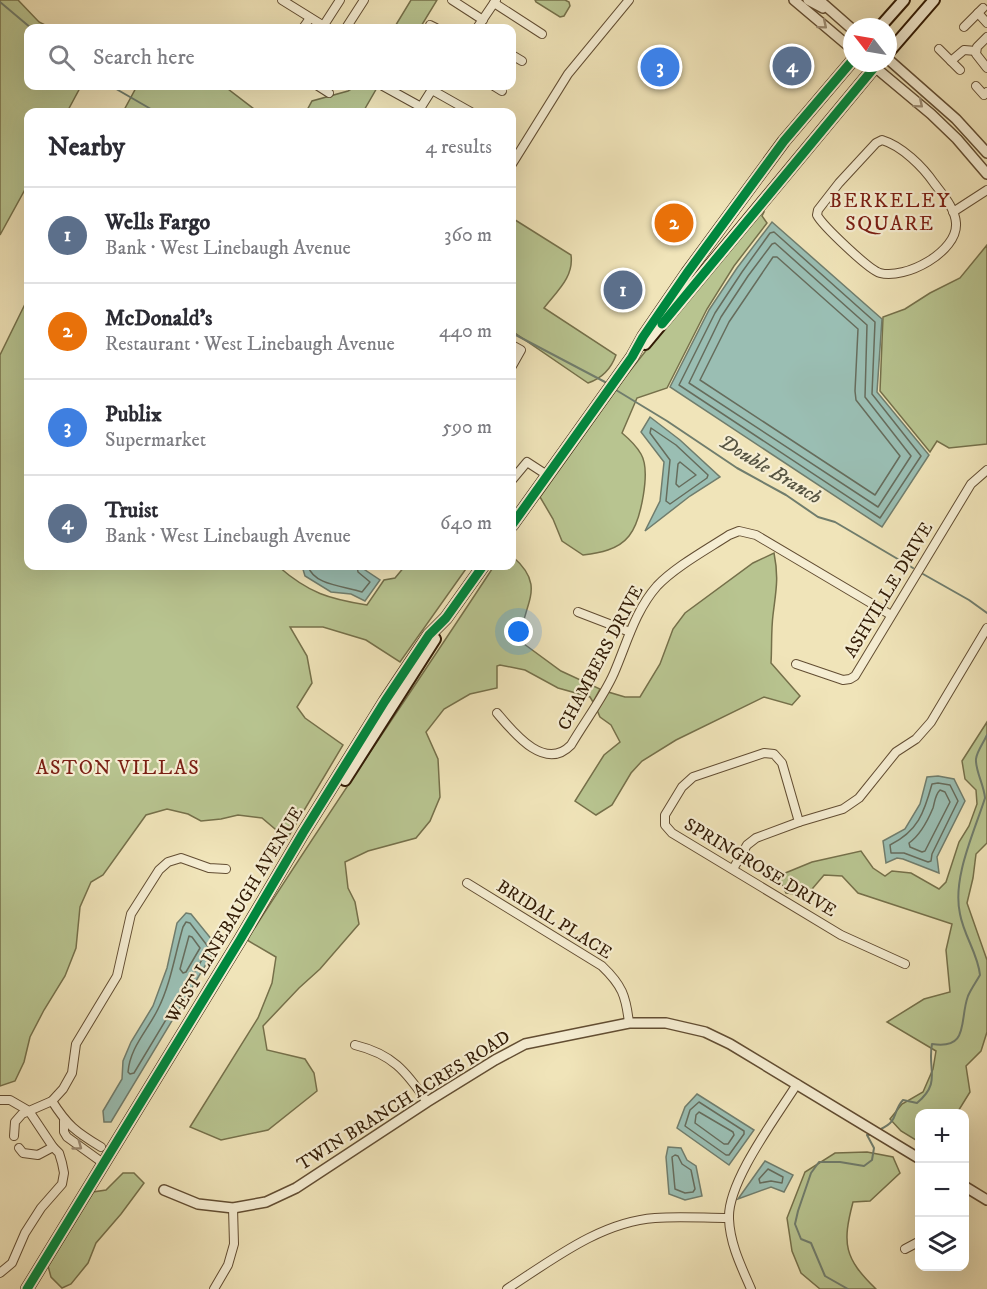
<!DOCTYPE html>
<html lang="en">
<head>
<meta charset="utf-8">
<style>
	:root { --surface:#fff; --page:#f7f7f7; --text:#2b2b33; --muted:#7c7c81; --line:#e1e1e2; --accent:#1a73e8 }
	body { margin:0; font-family:"IM FELL DW Pica",serif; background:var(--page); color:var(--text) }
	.controls { position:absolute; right:18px; bottom:18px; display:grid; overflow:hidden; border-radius:12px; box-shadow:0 6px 24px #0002 }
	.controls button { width:54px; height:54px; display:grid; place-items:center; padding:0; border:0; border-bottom:2px solid var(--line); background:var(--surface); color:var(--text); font:30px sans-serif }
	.compass { position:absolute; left:843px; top:18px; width:54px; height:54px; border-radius:50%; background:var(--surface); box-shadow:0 6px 24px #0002; rotate:301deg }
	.you { position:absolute; left:519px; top:632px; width:21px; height:21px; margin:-15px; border:4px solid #fff; border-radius:50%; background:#1a73e8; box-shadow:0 0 0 9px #1a73e833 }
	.badge { display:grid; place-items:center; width:39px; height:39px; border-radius:50%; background:var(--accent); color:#fff; font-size:20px; font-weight:700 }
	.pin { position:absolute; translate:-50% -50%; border:3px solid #fff; box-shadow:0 2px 6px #0006 }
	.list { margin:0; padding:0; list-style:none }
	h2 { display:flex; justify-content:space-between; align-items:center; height:78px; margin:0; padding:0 24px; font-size:26px }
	h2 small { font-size:20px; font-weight:400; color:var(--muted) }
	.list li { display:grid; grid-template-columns:39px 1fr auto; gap:18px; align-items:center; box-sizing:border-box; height:96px; padding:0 24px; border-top:2px solid var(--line) }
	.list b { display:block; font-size:22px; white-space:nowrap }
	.list p { margin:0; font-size:20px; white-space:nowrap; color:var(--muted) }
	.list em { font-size:20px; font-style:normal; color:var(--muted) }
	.icon { flex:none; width:33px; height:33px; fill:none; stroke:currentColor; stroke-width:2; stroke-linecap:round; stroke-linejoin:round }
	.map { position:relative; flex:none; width:987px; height:1289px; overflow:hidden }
	.search { position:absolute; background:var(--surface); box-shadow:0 6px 24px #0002; left:24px; top:24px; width:492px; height:66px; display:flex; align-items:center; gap:15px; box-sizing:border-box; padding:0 21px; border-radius:12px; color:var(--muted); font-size:22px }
	.panel { position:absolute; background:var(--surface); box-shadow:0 6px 24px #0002; left:24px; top:108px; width:492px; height:462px; border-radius:12px }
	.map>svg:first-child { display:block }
	.green { fill:#b8c490; stroke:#75704a; stroke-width:1.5 }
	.water { fill:#9abeb3; stroke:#707d6d; stroke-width:1.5 }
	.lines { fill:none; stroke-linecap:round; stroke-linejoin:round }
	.shore { stroke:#666c5c; stroke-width:1.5 }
	.stream { stroke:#707d6d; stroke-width:2 }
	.minor-casing { stroke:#624d32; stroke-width:10 }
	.tertiary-casing { stroke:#624d32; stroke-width:12 }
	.secondary-casing { stroke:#321b05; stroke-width:14 }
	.minor { stroke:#f5edd2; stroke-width:8 }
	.tertiary { stroke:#f5edd2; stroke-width:9 }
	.secondary { stroke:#f5edd2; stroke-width:10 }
	.cycleway-casing { stroke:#f5edd2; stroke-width:13 }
	.cycleway { stroke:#00873e; stroke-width:9 }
	.oneway { stroke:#9d8e76 }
	.labels { text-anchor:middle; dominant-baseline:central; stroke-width:4.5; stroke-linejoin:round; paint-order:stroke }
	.street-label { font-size:18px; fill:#321b05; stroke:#f5edd2 }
	.neighbourhood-label { font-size:20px; letter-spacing:1.5px; fill:#7a1f14; stroke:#f5edd2 }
	.water-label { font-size:20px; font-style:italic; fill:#565442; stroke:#f5edd2 }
</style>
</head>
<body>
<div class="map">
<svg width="987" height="1289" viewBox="0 0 987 1289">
	<rect width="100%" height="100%" fill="#f0e4b9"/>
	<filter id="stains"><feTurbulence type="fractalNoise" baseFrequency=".00333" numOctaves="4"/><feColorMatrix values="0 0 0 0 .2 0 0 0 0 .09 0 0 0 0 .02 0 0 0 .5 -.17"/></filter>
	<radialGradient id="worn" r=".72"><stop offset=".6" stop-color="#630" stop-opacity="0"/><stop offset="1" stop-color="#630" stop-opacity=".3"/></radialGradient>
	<g class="green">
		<path d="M0 0H18L39 22 51 28H28V86H81L67 112H28V184L0 235Z"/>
		<path d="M411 0H437L420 28H394Z"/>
		<path d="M535 0H565L569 2 570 6 564 16 560 17 536 2Z"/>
		<path d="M137 86H224L258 112H123Z"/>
		<path d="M356 86H378L363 112H306L312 101 348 91Z"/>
		<path d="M761 212H764L762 216 767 223 734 266 707 309 667 388 637 398 622 433C628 438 637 447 641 454 651 471 641 521 629 536 618 550 599 553 583 555L562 541 553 519 540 497 625 377 656 338Z"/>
		<path d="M512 218 571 255C574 277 557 291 544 308L616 355C611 369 603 378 588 383L512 331Z"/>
		<path d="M987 245V444L949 448 937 441 930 452 880 391 883 317 905 309 930 293 960 278Z"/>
		<path d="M28 298V566H281L279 567C309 593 329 599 367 605L384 580 395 578 405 566H468L400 662 366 640 323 627H290L307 656 312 683 297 707 305 718 343 745 287 839 262 818 238 815 221 819 201 821 188 814 167 809 146 815 103 875 91 882 80 907 76 948 65 976 44 1010 30 1037 24 1062 15 1081 0 1086V355Z"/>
		<path d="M774 553C779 578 776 590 773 615 771 631 772 647 771 663L800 696 792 705 764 697 676 740 642 761 631 773 612 805 596 815 575 801 604 755 620 742 611 725 600 717 597 710 608 692 625 697H640L660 664 673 629 685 613 753 563Z"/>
		<path d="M512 556C548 587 523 602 520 641L561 671 600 689 593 702 590 697 558 688 525 670 500 665 497 666V688L470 694 444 709 426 732 438 759 440 797 430 821 416 838 368 851 345 862 348 888 355 902 359 924 320 969 299 988 263 1026 267 1050 305 1059 314 1073 317 1091 268 1130 221 1140 190 1127 258 1018 272 983 276 957 247 940C327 814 412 691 494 566H512Z"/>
		<path d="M987 722V843L976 854 973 878 967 903 987 960V1032L981 1051 966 1066 970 1092 957 1113 920 1114 919 1142 901 1131 890 1119 902 1104 923 1092 933 1069 936 1051 887 1022 924 999 950 992 946 950 952 924 858 893 842 876 824 875 807 895 786 893 778 876 812 862 861 851 873 868 885 876 892 871 911 873 939 889 946 882 959 842 969 826 977 804 976 790 965 779 962 761Z"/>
		<path d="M867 1152 893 1157 900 1173 870 1201 853 1202C842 1244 844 1258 876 1289H820L801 1273 792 1251 787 1218 805 1172 835 1153Z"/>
		<path d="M123 1173H134L144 1183 121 1214 96 1243 88 1263 71 1284 62 1288 51 1277 48 1266 93 1192 106 1190Z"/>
	</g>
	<g class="water">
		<path d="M772 222 882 319 877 392 929 455 882 527 670 387 709 310 737 268Z"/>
		<path d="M650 417 680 440 720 477 690 496 645 531 660 501 664 462 641 432Z"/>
		<path d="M302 566H359L380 580 365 601 351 594 331 592 305 576Z"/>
		<path d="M938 776 954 779 965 801 937 857 939 873 903 859 897 858 886 863 883 841 905 829 920 804 927 777Z"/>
		<path d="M186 913 191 914 217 946 111 1122H104L103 1111 122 1079 123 1061 131 1042 153 1006 167 968 177 923Z"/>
		<path d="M697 1094 754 1130 729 1165 677 1128 685 1107Z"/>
		<path d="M668 1147 681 1148 687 1160 696 1166 702 1196 685 1200 669 1194 666 1157Z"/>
		<path d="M765 1161 793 1175 784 1192 771 1187 738 1199Z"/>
	</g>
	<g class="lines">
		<g class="shore">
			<path d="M774 232 875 322 872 394 921 456 880 518 679 385 715 313 742 272 770 233Z"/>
			<path d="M775 243 867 325 865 397 911 456 878 507 689 383 721 317 748 276 772 244Z"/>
			<path d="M773 257H777L858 329 855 391 856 400 900 456 875 495 700 380 729 322Z"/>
			<path d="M651 428 676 445 708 475 707 478 670 504 666 501 670 460 650 433Z"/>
			<path d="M680 462 696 475 679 487 676 484 678 464Z"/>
			<path d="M308 566C314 586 346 586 362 592L370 582 358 572 357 566"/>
			<path d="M938 783 950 785 958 801 932 854 931 861 928 862 904 853H891L890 845C918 831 924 813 932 784Z"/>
			<path d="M940 790 945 792 950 802 925 851 922 852 910 847 909 843C919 836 928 820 933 808 935 801 935 795 940 790Z"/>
			<path d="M186 922 190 923 209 948 134 1073 130 1074 128 1072C130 1047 148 1030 158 1009 171 983 175 954 183 927Z"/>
			<path d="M189 936 192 937 200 948 186 972 183 973 180 969Z"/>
			<path d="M699 1102 744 1131V1134L729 1155H726L685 1126 690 1110Z"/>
			<path d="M699 1112 733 1132 734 1135 728 1144H724L695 1123 696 1115Z"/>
			<path d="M675 1155 678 1156 682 1164 691 1170 695 1189 693 1192 685 1193 675 1189 672 1157Z"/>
			<path d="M768 1169 783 1177 782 1183 771 1181 760 1183 759 1179Z"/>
		</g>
		<g class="stream">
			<path d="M0 2 31 28"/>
			<path d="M111 86 156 112"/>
			<path d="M512 333 605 382"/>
			<path d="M616 390 667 421 737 468 786 495 818 517 835 522 913 568"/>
			<path d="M923 574 969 600 987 613"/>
			<path d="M881 1129C899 1121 892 1112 903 1100L917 1103C942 1082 927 1070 932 1044 970 1050 959 1020 968 996 971 989 976 982 980 975 978 954 964 936 960 914 952 878 974 833 985 798 984 785 975 770 976 759 977 751 984 742 987 735"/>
			<path d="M848 1289 825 1276 811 1243 801 1239 795 1224 798 1211 811 1173 819 1162H840L864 1166 872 1160 874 1148 867 1135H869"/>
		</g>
		<g class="minor-casing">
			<g id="minor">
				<path d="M282 0 327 28"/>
				<path d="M452 0 483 20"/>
				<path d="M494 3 542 34"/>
				<path d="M978 13 987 23"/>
				<path d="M430 25 436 28"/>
				<path d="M964 27 983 8"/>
				<path d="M303 28 310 18"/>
				<path d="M322 28 340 0"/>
				<path d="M346 28 364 0"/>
				<path d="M477 28 496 0"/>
				<path d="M987 37 977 47 976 54 987 68"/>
				<path d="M939 49 960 70"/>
				<path d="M512 55 522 61"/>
				<path d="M951 61 964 50 976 51"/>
				<path d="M318 86 329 93"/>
				<path d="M383 86 421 107"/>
				<path d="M494 86 502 91"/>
				<path d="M976 86 984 95 987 92"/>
				<path d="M432 90 471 112"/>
				<path d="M419 112 421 107 433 88"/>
				<path d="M882 140C902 146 923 167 934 183 943 195 955 208 956 223 958 252 905 280 880 273 869 270 822 225 817 215L818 210 839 183 876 143Z"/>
				<path d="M512 164 568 74 629 0"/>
				<path d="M953 212 987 190"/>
				<path d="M512 345 521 350 512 366"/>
				<path d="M512 480 527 462 547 475"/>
				<path d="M578 612 630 632"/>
				<path d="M796 664 843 680 850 679 855 676 971 484 987 470"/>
				<path d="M497 713C514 733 545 772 571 745 585 721 603 698 614 673 627 643 635 611 657 586 675 567 706 550 729 535L739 531 756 535 891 615"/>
				<path d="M799 822 782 763 774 754 764 753 693 777 682 787 665 815V825L672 833 841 935 905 964"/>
				<path d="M733 869 747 845 756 838 799 822 843 809 859 798 896 752 916 739 931 722 987 628"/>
				<path d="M467 883 602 966C622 985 626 996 629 1023"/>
				<path d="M355 1045C392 1054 406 1071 427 1102"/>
				<path d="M0 1100H10L29 1111 52 1101 63 1089 72 1073 76 1044 117 976 131 914 159 870 168 862 181 858 209 868 226 869"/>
				<path d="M52 1101C67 1125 76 1132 101 1147"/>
				<path d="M64 1121V1132L67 1137 103 1163"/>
				<path d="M14 1136 15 1122 22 1114 29 1111 53 1147"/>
				<path d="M905 1249 920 1241"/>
				<path d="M0 1273 12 1263 25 1233 41 1208 62 1184 64 1173 62 1163 59 1153 53 1147 38 1155 23 1153 19 1148"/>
				<path d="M214 1289 228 1265 234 1244 233 1208"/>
				<path d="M507 1289C552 1260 600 1222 655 1218 679 1216 704 1218 729 1218"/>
				<path d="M751 1289C741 1266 730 1244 729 1219 727 1182 777 1116 797 1084"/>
			</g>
		</g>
		<g class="tertiary-casing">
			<g id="tertiary">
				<path d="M794 0 852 49"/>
				<path d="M808 0 823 8"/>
				<path d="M819 0 852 29"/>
				<path d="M888 59 956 119 987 153"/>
				<path d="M870 63 931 114 957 139 987 174"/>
				<path d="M964 1186 987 1200"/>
				<path d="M164 1190 198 1204 233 1208 266 1202 296 1188 427 1102 495 1060 525 1044 629 1023H666L705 1032 730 1044 920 1159"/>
			</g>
		</g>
		<g class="secondary-casing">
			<g id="secondary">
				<path d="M880 27 904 0"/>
				<path d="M888 53 934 0"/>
				<path d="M645 344 878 63"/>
				<path d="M512 525 632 357 643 337 687 273 784 141 852 61"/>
				<path d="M345 780 435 639"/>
				<path d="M27 1289 240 940 303 833 385 701 429 635 446 618 483 566"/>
			</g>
		</g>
		<use href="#minor" class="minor"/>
		<use href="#tertiary" class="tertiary"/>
		<use href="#secondary" class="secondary"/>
		<g class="cycleway-casing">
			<g id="cycleway">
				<path d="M662 324 878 63"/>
				<path d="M512 525 632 357 643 337 687 273 784 141 852 61"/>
				<path d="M27 1289 240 940 303 833 385 701 429 635 446 618 483 566"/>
			</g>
		</g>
		<use href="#cycleway" class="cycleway"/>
	</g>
	<defs><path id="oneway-chevron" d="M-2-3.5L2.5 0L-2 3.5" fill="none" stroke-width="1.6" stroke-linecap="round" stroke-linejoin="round" transform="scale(1.5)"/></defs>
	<g class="oneway">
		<use href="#oneway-chevron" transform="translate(823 25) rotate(40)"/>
		<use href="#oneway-chevron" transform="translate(919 104) rotate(40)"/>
		<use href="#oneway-chevron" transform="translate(78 1146) rotate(36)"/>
	</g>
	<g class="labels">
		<g class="street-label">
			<text transform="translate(889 590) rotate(-59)">ASHVILLE DRIVE</text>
			<text transform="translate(601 658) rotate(-62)">CHAMBERS DRIVE</text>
			<text transform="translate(760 868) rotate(31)">SPRINGROSE DRIVE</text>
			<text transform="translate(235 915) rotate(-59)">WEST LINEBAUGH AVENUE</text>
			<text transform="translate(554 920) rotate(32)">BRIDAL PLACE</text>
			<text transform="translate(404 1101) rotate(-32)">TWIN BRANCH ACRES ROAD</text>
		</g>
		<g class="neighbourhood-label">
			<text x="890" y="201">BERKELEY<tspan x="890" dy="23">SQUARE</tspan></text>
			<text x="118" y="768">ASTON VILLAS</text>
		</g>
		<g class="water-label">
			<text transform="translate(770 470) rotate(31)">Double Branch</text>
		</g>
	</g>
	<rect width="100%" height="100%" filter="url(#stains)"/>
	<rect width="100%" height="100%" fill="url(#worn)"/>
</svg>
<div class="controls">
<button>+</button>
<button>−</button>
<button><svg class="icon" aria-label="layers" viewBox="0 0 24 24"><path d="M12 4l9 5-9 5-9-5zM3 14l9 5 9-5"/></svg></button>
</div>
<svg class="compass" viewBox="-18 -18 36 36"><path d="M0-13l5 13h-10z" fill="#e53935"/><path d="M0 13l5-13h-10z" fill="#7c7c81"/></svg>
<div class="you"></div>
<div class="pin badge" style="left:623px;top:290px;background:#5c6f8a">1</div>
<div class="pin badge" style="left:674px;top:223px;background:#e8710a">2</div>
<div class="pin badge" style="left:660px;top:67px;background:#3f7fe0">3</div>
<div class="pin badge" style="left:792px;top:66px;background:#5c6f8a">4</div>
<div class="search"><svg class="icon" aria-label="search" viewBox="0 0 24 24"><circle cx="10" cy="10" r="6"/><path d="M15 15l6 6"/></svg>Search here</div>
<section class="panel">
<h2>Nearby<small>4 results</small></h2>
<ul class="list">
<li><span class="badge" style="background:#5c6f8a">1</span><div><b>Wells Fargo</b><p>Bank · West Linebaugh Avenue</p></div><em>360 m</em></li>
<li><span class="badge" style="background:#e8710a">2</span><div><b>McDonald's</b><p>Restaurant · West Linebaugh Avenue</p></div><em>440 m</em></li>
<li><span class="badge" style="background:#3f7fe0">3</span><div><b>Publix</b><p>Supermarket</p></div><em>590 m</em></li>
<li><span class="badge" style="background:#5c6f8a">4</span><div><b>Truist</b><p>Bank · West Linebaugh Avenue</p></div><em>640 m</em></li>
</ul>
</section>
</div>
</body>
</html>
